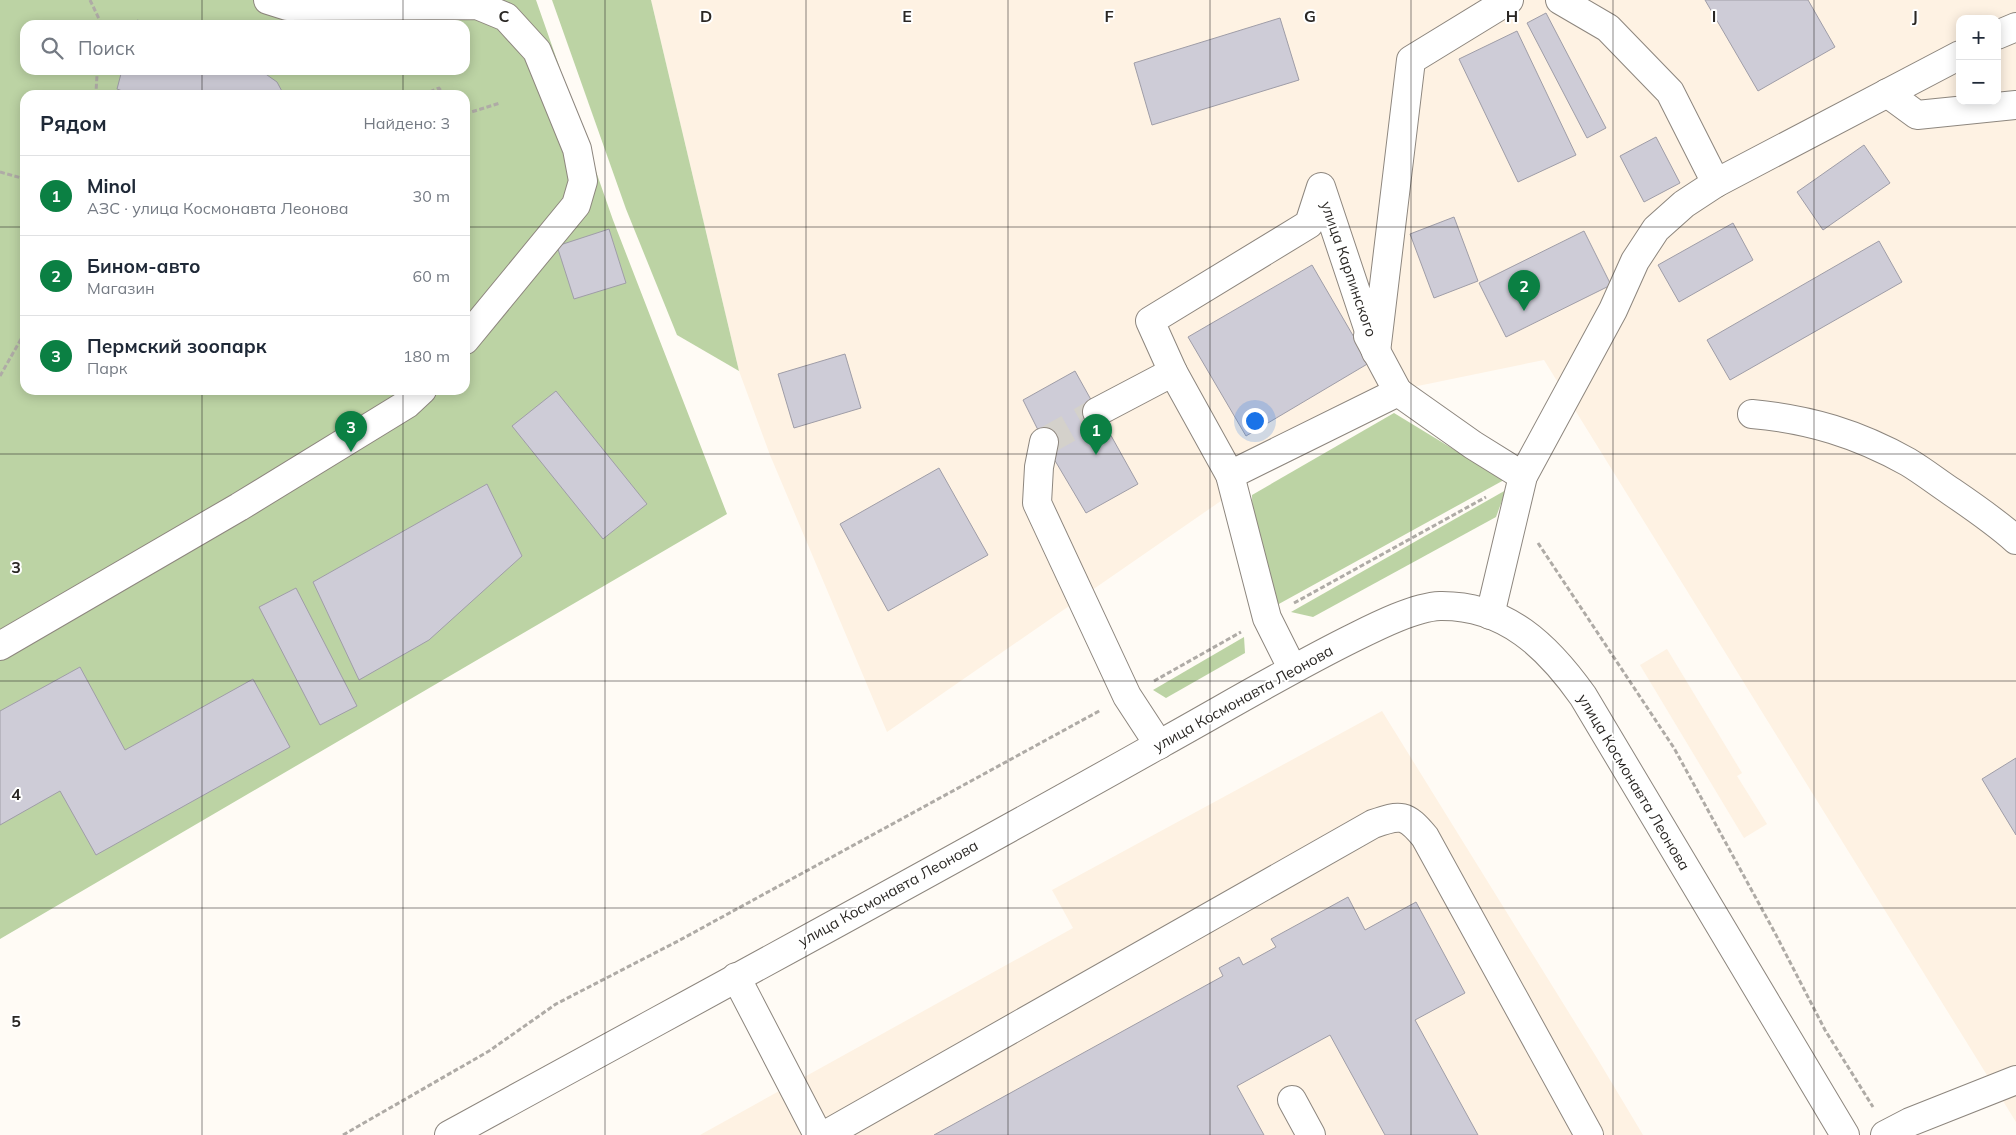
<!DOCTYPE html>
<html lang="ru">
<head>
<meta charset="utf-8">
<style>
	:root { --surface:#fff; --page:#f2f2f3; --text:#1f2937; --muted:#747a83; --line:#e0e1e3; --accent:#0b8043 }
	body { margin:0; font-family:Mulish,sans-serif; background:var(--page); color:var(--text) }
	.controls { position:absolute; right:15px; top:15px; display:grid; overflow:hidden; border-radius:10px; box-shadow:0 2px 12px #0003 }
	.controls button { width:45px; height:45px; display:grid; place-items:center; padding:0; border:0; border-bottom:1px solid var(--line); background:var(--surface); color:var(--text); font:25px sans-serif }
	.you { position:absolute; left:1254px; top:420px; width:18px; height:18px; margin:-12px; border:4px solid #fff; border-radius:50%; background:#1a73e8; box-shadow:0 0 0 8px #1a73e833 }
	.badge { display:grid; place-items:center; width:32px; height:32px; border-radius:50%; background:var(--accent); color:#fff; font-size:16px; font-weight:700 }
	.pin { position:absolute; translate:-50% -41px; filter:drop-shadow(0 1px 2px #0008) }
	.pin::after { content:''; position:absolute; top:26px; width:18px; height:15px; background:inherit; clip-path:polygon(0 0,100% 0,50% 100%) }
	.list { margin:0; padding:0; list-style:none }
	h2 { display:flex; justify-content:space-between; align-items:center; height:65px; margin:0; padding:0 20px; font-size:21px }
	h2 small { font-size:16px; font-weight:400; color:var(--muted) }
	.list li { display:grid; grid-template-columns:32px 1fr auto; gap:15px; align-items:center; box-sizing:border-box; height:80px; padding:0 20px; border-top:1px solid var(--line) }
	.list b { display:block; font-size:19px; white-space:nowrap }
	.list p { margin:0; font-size:16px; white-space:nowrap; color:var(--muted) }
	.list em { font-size:16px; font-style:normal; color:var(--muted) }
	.icon { flex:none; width:28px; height:28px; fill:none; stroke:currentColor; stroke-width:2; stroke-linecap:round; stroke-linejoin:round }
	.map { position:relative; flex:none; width:2016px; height:1135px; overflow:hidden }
	.search { position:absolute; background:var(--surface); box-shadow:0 2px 12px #0003; left:20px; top:20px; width:450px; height:55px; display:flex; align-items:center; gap:12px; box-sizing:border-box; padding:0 18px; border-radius:15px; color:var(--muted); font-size:19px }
	.panel { position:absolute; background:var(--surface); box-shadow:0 2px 12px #0003; left:20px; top:90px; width:450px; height:305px; border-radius:15px }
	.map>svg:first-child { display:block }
	.built { fill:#fef2e3; fill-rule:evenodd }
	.green { fill:#bcd3a4; fill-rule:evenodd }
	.building { fill:#ceccd7; stroke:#9f9da7 }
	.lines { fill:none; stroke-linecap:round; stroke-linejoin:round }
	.minor-tunnel { stroke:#d4d1cb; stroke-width:28; stroke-dasharray:28 14; stroke-linecap:butt }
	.minor-casing { stroke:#8d867e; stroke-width:30 }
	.major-casing { stroke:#8d867e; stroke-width:30 }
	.path { stroke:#afaba6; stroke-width:3; stroke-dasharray:5 2.5; stroke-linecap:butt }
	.minor { stroke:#fff; stroke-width:28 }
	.major { stroke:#fff; stroke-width:28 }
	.grid { fill:none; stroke:#2a2724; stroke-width:1; stroke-opacity:0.55 }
	.labels { text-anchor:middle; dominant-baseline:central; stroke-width:4; stroke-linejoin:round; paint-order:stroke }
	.street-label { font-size:15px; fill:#2a2724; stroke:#fff }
	.grid-label { font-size:16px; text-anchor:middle; font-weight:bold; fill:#2a2724; stroke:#fff; stroke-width:4; stroke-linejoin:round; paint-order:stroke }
</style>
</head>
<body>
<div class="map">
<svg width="2016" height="1135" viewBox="0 0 2016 1135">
	<rect width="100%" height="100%" fill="#fffbf5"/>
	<g class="built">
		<path d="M651 0H2016V1122L1544 360 1374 395 887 732 770 455 739 371ZM1960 19H1997V101H1960Z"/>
		<path d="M1667 649 1742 773 1737 776 1767 824 1744 838 1640 665Z"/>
		<path d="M1382 711 1597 1058 1643 1135H700L1073 928 1052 890Z"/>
	</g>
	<g class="green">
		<path d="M0 0H536L613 220 727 514 0 939ZM25 25H465V70H25ZM25 95H465V390H25Z"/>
		<path d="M552 0H651L739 371 677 335 626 209Z"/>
		<path d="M1394 413 1504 480 1277 605 1253 529 1252 495Z"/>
		<path d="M1506 490 1496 517 1313 617 1291 612Z"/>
		<path d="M1244 637 1245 653 1166 698 1153 690Z"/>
	</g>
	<g class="building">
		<path d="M1705 0H1808L1835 47 1758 91Z"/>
		<path d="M1546 13 1606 128 1587 138 1527 23Z"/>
		<path d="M1280 18 1299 80 1152 125 1134 63Z"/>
		<path d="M137 20 156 25H136Z"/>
		<path d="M1517 31 1576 155 1518 182 1459 59Z"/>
		<path d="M122 70H260L277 82 284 95H133L117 89Z"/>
		<path d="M1656 137 1680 183 1644 202 1620 156Z"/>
		<path d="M1864 145 1890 183 1823 230 1797 192Z"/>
		<path d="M1454 217 1478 281 1434 298 1410 234Z"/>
		<path d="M1733 223 1753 260 1679 302 1658 265Z"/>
		<path d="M609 229 626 283 574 299 557 246Z"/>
		<path d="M1584 231 1611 285 1506 337 1479 283Z"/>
		<path d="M1879 241 1902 282 1730 380 1707 340Z"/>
		<path d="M1312 265 1369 363 1246 436 1188 337Z"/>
		<path d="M845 354 861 408 794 428 778 374Z"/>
		<path d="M1075 371 1138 484 1086 513 1044 442 1023 400Z"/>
		<path d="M556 391 647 504 603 539 512 426Z"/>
		<path d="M939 468 988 555 888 611 840 524Z"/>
		<path d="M487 484 522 556 429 640 359 680 313 582Z"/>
		<path d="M296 588 357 706 320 725 259 607Z"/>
		<path d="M80 667 125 750 253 679 290 747 96 855 60 791 0 825V711Z"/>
		<path d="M2016 758V835L1982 779Z"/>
		<path d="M1348 897 1365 930 1416 902 1465 993 1415 1020 1478 1135H1385L1330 1035 1237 1086 1264 1135H934L1223 976 1219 968 1239 957 1243 965 1276 947 1271 939Z"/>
	</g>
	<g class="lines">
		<path class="minor-tunnel" d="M1044 442 1097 412"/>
		<g class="minor-casing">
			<g id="minor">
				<path d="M268 0 287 6 477 5 506 17 537 51 577 149 583 181 576 205 465 340"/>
				<path d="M1560 0 1608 28 1670 92 1716 183"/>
				<path d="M1997 35 2016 27"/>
				<path d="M1887 93 1917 115 2016 105"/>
				<path d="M1368 336 1398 392"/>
				<path d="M1173 372 1150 321 1309 224 1321 187 1376 352 1411 60 1509 0"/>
				<path d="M1097 412 1173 372 1230 475 1267 618 1292 668"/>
				<path d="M1752 414C1809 419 1858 434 1908 462 1923 471 1937 482 1952 492 1974 507 1996 522 2016 540"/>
				<path d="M1044 442 1039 467 1037 503 1127 696 1159 745"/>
				<path d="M1230 475 1398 392 1473 445 1523 476"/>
				<path d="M1490 615 1523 476 1613 310 1635 261 1656 229 1684 204 1716 183 1960 55"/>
				<path d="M0 646 239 507 407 404 422 390"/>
				<path d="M736 977 818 1135"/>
				<path d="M1292 1100 1311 1135"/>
				<path d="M825 1135 1373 824C1401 814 1406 814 1425 837L1589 1135"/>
				<path d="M1885 1135 1910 1122 2016 1080"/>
			</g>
		</g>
		<g class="major-casing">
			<path id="major" d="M449 1135C686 1005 924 877 1160 744 1225 708 1288 670 1355 637 1377 626 1415 607 1440 606 1506 605 1548 647 1583 696L1845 1135"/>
		</g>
		<g class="path">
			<path d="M90 0 102 25"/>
			<path d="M99 95 96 92 97 75 99 70"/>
			<path d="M423 95 439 88 444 95"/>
			<path d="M465 114 500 103"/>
			<path d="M0 172 25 179"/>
			<path d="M0 376 25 332"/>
			<path d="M1538 543 1674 748 1775 933 1825 1030 1873 1107"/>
			<path d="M1294 603 1486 497"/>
			<path d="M1154 681 1241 632"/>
			<path d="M343 1135 489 1051 556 1004 680 940 1101 710"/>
		</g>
		<use href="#minor" class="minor"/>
		<use href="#major" class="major"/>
	</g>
	<path class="grid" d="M202 0V25M403 0V25M605 0V1135M806 0V1135M1008 0V1135M1210 0V1135M1411 0V1135M1613 0V1135M1814 0V1135M202 70V95M403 70V95M0 227H25M465 227H2016M202 390V1135M403 390V1135M0 454H2016M0 681H2016M0 908H2016"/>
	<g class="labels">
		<g class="street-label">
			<text transform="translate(1349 269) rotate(71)">улица Карпинского</text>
			<text transform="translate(1243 698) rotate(-29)">улица Космонавта Леонова</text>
			<text transform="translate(1634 782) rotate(59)">улица Космонавта Леонова</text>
			<text transform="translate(888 893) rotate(-29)">улица Космонавта Леонова</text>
		</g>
	</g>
	<g class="grid-label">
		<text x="504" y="22">C</text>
		<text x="706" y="22">D</text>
		<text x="907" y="22">E</text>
		<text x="1109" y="22">F</text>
		<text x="1310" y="22">G</text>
		<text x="1512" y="22">H</text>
		<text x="1714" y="22">I</text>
		<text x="1915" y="22">J</text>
		<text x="16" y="573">3</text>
		<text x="16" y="800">4</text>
		<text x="16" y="1027">5</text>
	</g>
</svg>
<div class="controls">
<button>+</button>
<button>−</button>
</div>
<div class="you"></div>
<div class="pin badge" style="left:1096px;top:455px">1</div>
<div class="pin badge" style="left:1524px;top:311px">2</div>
<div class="pin badge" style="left:351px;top:452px">3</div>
<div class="search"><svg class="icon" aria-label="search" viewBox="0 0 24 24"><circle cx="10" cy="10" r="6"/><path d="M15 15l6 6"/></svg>Поиск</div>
<section class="panel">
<h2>Рядом<small>Найдено: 3</small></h2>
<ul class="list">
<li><span class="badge">1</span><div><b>Minol</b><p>АЗС · улица Космонавта Леонова</p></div><em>30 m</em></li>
<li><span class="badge">2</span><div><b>Бином-авто</b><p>Магазин</p></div><em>60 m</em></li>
<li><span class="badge">3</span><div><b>Пермский зоопарк</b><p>Парк</p></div><em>180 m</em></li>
</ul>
</section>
</div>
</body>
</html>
